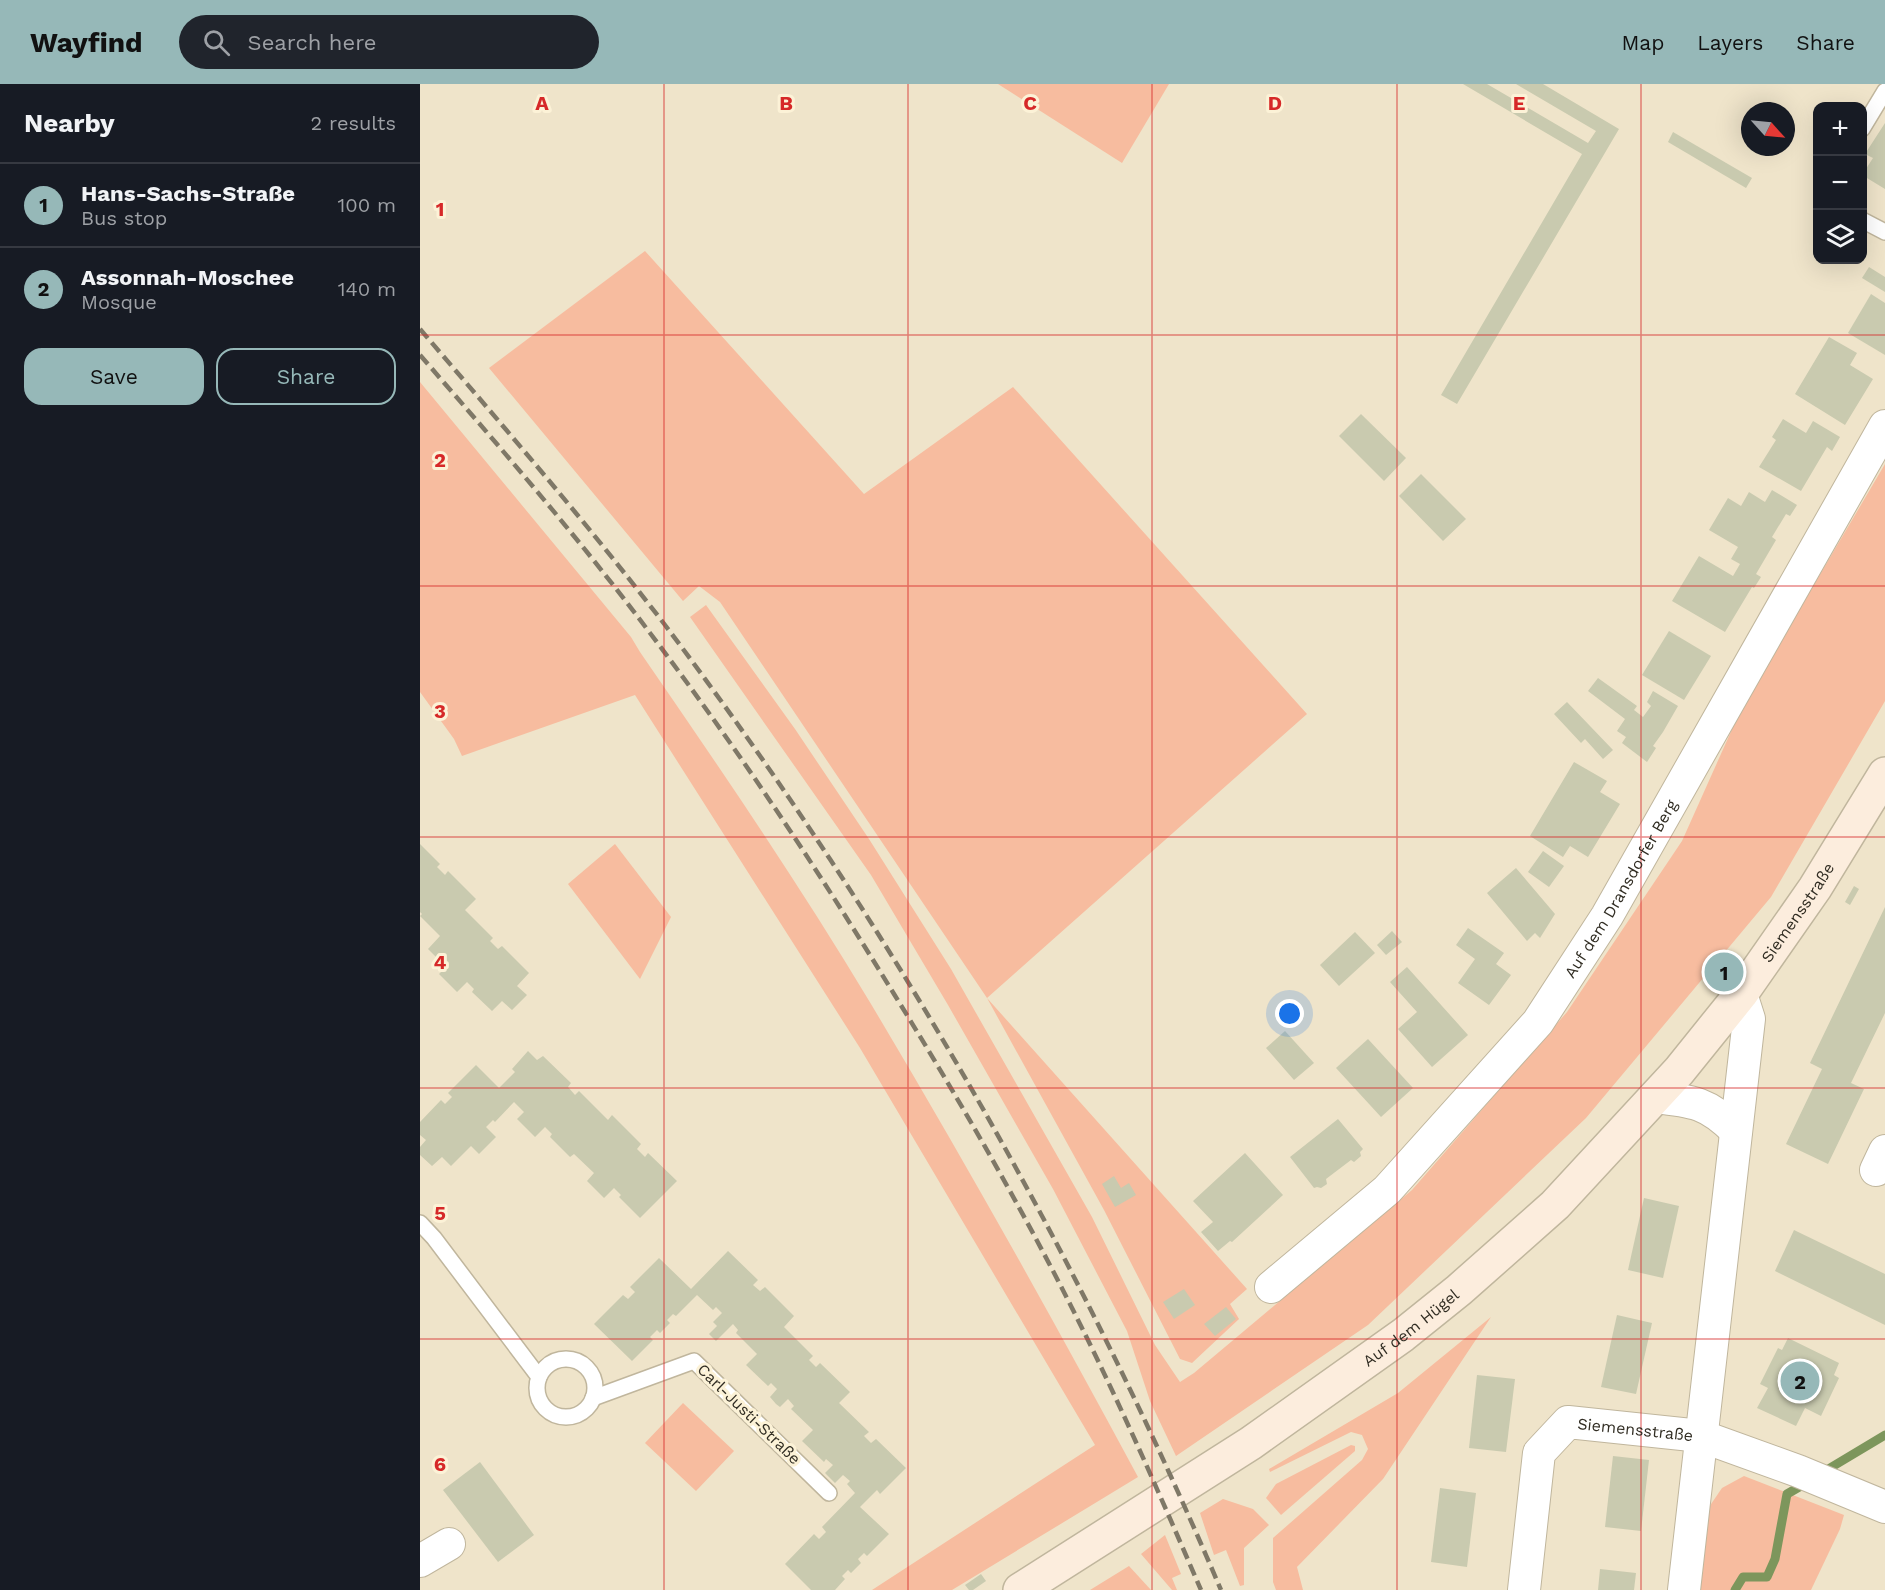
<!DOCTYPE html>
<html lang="en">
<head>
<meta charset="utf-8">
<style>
	:root { --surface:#171b24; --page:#20242c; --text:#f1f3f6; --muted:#9ea1a6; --line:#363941; --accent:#96b8b8 }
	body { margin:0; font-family:"Work Sans",sans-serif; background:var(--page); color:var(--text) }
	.controls { position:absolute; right:18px; top:18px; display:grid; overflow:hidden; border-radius:12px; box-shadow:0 6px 24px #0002 }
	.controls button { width:54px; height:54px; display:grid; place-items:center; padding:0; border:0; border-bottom:2px solid var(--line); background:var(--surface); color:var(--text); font:30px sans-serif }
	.compass { position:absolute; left:1321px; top:18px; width:54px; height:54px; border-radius:50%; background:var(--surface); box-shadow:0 6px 24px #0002; rotate:117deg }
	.you { position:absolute; left:870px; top:930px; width:21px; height:21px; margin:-15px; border:4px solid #fff; border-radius:50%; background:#1a73e8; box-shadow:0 0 0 9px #1a73e833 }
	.badge { display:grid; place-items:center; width:39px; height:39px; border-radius:50%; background:var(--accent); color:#111; font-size:20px; font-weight:700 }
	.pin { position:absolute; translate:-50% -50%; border:3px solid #fff; box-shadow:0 2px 6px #0006 }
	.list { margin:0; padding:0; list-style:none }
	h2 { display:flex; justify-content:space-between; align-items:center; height:78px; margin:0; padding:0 24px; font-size:26px }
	h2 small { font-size:20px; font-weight:400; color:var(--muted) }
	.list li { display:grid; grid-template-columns:39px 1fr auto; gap:18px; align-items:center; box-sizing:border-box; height:84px; padding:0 24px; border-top:2px solid var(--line) }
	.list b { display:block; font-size:22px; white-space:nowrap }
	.list p { margin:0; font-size:20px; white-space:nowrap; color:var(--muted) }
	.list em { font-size:20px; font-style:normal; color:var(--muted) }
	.actions { display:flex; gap:12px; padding:18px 24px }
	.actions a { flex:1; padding:14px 0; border:2px solid var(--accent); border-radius:18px; text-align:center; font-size:21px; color:var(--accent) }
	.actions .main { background:var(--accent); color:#111 }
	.icon { flex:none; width:33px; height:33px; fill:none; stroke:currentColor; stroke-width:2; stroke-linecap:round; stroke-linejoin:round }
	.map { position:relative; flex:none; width:1465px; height:1506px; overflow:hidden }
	header { display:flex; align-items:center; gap:36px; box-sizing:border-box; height:84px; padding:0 30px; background:var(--accent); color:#111 }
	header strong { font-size:28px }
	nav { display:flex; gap:33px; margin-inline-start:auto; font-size:21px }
	.search { width:420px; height:54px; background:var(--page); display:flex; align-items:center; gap:15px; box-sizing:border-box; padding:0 21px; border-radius:33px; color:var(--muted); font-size:22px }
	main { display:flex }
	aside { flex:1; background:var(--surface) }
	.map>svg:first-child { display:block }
	.green { fill:#f7bc9f }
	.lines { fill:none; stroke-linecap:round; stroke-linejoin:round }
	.stream { stroke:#7d965c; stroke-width:9 }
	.building { fill:#c9caaf }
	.lane-casing { stroke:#c0b69d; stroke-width:18 }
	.street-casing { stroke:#c0b69d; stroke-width:34 }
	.secondary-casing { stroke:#c0b69d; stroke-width:36 }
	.lane { stroke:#fff; stroke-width:15 }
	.street { stroke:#fff; stroke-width:32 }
	.secondary { stroke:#fceddd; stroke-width:33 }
	.rail { stroke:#7f7867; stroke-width:4.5; stroke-dasharray:12 6; stroke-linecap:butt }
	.grid { fill:none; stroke:#d62828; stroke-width:1.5; stroke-opacity:0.55 }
	.labels { text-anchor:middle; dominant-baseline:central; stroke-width:6; stroke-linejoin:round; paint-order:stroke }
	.street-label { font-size:16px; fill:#312d23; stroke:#fcf2d7 }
	.grid-label { font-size:20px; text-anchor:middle; font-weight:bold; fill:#d62828; stroke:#fcf2d7; stroke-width:6; stroke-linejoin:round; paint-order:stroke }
</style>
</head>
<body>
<header>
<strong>Wayfind</strong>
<div class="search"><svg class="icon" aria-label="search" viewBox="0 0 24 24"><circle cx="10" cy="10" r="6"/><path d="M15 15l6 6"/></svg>Search here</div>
<nav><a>Map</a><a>Layers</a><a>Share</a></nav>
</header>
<main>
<aside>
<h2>Nearby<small>2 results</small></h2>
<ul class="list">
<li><span class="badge">1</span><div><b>Hans-Sachs-Straße</b><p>Bus stop</p></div><em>100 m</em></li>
<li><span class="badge">2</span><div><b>Assonnah-Moschee</b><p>Mosque</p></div><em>140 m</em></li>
</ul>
<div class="actions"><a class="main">Save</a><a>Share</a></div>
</aside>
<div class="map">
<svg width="1465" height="1506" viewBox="0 0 1465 1506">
	<rect width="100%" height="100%" fill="#efe4ca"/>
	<g class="green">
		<path d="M578 0H749L702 79Z"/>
		<path d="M225 167 444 410 593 303 887 630 567 914 827 1205 810 1220 819 1235 772 1279 760 1275 684 1126 567 914 300 518 279 502 263 517 69 284Z"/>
		<path d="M0 298 211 553 220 568C300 684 379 800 451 920 544 1076 632 1233 718 1393L532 1506H452L675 1361 440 964 215 611 42 672 34 655 0 608Z"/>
		<path d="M1465 380V617L1351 813 1166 1034 948 1241 756 1372 730 1317 707 1247 633 1105 528 921 451 791 270 533 286 521 375 645 449 755 531 885 672 1133 735 1261 760 1298 774 1289 992 1106 1147 928 1262 757 1322 623Z"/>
		<path d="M195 760 251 833 220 895 148 800Z"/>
		<path d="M1071 1233 963 1395 877 1483 883 1506H856L853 1498V1454L942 1376 948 1365 942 1351 931 1348 850 1388 849 1385 978 1309Z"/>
		<path d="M263 1319 314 1367 276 1407 225 1359Z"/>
		<path d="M931 1361 935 1362V1367L861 1431 846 1414 856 1400Z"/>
		<path d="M1324 1392 1424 1431 1420 1445 1391 1506H1278L1287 1426 1302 1404Z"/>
		<path d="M803 1415 833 1425 849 1441 824 1464V1501L820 1502 806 1466 794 1471 780 1429Z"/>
		<path d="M745 1451 761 1490 752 1494 757 1506H752L721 1470Z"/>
		<path d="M709 1482 731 1506H670Z"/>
	</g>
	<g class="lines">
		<g class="stream">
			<path d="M1400 1390 1465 1351"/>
			<path d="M1315 1506 1323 1493H1347L1355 1475 1367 1410 1386 1399"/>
		</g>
	</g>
	<g class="building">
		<path d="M1043 0H1067L1168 59 1176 47 1096 0H1123L1199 45 1037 320 1021 311 1162 70Z"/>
		<path d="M1465 39V105L1442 91 1453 74 1445 70Z"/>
		<path d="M1253 48 1332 94 1326 104 1248 58Z"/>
		<path d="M1449 183 1465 193V208L1442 194Z"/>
		<path d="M1451 210 1465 219V271L1428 249Z"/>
		<path d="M1409 253 1437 269 1430 281 1453 295 1425 341 1375 310Z"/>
		<path d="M941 330 986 374 964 397 919 352Z"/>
		<path d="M1363 335 1386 349 1393 337 1420 353 1412 367 1407 363 1381 407 1339 383 1356 356 1352 353Z"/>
		<path d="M1001 390 1046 435 1023 457 979 412Z"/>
		<path d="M1352 406 1377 421 1370 432 1366 430 1352 453 1356 456 1336 490 1341 493 1334 504 1332 503 1305 548 1252 517 1279 472 1313 492 1320 480 1311 475 1318 463 1289 446 1308 414 1321 422 1329 408 1345 418Z"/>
		<path d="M1249 547 1291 572 1264 616 1222 591Z"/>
		<path d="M1178 594 1217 622 1214 626 1223 633 1231 622 1227 618 1233 607 1258 622 1243 648 1233 662 1236 664 1227 678 1202 659 1206 653 1197 647 1205 635 1168 607Z"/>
		<path d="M1147 618 1193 666 1183 675 1165 655 1161 659 1134 630Z"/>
		<path d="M1154 678 1187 697 1180 708 1200 720 1168 773 1150 762 1143 773 1110 752Z"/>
		<path d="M0 760 20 780 17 783 25 791 28 787 56 815 45 826 73 854 70 857 78 865 82 862 109 889 97 902 107 911 92 926 82 917 72 927 52 908 54 905 47 898 37 908 19 890 26 883 8 865 20 852 0 832 2 830 0 828Z"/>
		<path d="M1123 767 1144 782 1129 803 1108 788Z"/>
		<path d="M1096 784 1135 830 1120 854 1115 849 1107 857 1067 809Z"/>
		<path d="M1434 802 1439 805 1430 821 1425 818Z"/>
		<path d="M1465 823V929L1431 999 1444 1005 1408 1080 1366 1060 1402 985 1390 979Z"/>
		<path d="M1048 844 1084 869 1076 880 1091 891 1069 921 1038 899 1055 875 1036 861Z"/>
		<path d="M972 847 982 858 966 871 957 861Z"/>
		<path d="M935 848 955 869 919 902 900 881Z"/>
		<path d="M987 883 1048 951 1012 983 978 945 997 928 970 898Z"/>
		<path d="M865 947 894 979 874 996 846 964Z"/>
		<path d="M948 955 993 1004 961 1033 916 984Z"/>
		<path d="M108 967 117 976 123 972 151 999 148 1003 155 1011 159 1007 188 1036 192 1031 221 1060 217 1065 225 1073 228 1069 257 1097 220 1134 199 1113 201 1111 194 1104 184 1114 167 1097 174 1089 154 1070 150 1073 130 1053 132 1050 125 1043 115 1053 97 1035 104 1028 94 1018 75 1038 73 1036 66 1043 76 1053 59 1070 51 1062 31 1082 22 1073 12 1082 0 1071V1063L6 1056 0 1051V1038L21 1016 25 1020 32 1013 28 1009 56 981 79 1004 95 988 92 985Z"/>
		<path d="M918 1035 943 1065 940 1068 941 1072 934 1078 931 1076 906 1095 907 1100 901 1104 897 1103 894 1104 870 1073Z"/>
		<path d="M825 1069 863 1111 812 1158 810 1157 798 1167 781 1148 793 1138 773 1117Z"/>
		<path d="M694 1092 701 1104 709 1099 716 1111 695 1123 682 1100Z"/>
		<path d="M1224 1114 1259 1122 1243 1194 1208 1186Z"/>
		<path d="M1374 1146 1465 1190V1241L1355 1187Z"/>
		<path d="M308 1167 338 1196 333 1201 340 1207 345 1203 374 1232 364 1243 393 1272 389 1276 396 1283 400 1279 430 1308 419 1319 449 1348 444 1352 451 1359 456 1355 486 1384 460 1410 457 1406 440 1423 469 1450 447 1472 444 1469 438 1475 441 1479 431 1489 428 1486 422 1492 425 1495 415 1506H391L365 1480 394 1450 399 1455 406 1448 402 1443 435 1409 427 1400 430 1397 423 1391 415 1399 405 1389 413 1381 406 1375 404 1378 382 1357 393 1346 371 1325 374 1322 368 1315 360 1323 356 1320 350 1313 357 1305 351 1299 348 1302 326 1281 337 1270 316 1249 318 1246 313 1240 296 1257 289 1250 297 1242 293 1238 302 1229 296 1223 293 1226 277 1211 256 1232 253 1230 247 1236 250 1239 240 1249 237 1246 230 1253 233 1256 212 1277 174 1240 203 1211 208 1215 215 1208 210 1203 239 1174 271 1205Z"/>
		<path d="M764 1205 775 1221 754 1235 743 1218Z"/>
		<path d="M806 1223 816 1235 795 1252 784 1240Z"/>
		<path d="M1197 1231 1232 1239 1216 1310 1181 1303Z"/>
		<path d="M1368 1254 1419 1279 1414 1291 1419 1294 1401 1332 1385 1324 1376 1342 1337 1324 1348 1304 1340 1300 1358 1264 1362 1266Z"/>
		<path d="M1057 1291 1095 1295 1086 1368 1049 1364Z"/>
		<path d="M1193 1372 1229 1376 1221 1447 1185 1443Z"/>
		<path d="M60 1378 114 1451 78 1478 23 1406Z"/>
		<path d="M1020 1404 1056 1409 1047 1483 1011 1478Z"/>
		<path d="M1180 1485 1216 1489 1214 1506H1178Z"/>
		<path d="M561 1490 566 1497 553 1506H549L545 1501Z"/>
	</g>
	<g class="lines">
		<g class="lane-casing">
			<g id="lane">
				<path d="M1442 45 1465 7"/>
				<path d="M1442 136 1465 148"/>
				<path d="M0 1139 14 1154 119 1293"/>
				<circle cx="146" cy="1304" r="29"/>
				<path d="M173 1314 274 1277 409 1409"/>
			</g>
		</g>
		<g class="street-casing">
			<g id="street">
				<path d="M1235 1013C1273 1017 1289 1019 1316 1047"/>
				<path d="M1456 1086 1465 1067"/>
				<path id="s1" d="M851 1203 967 1106 1118 938 1187 832 1465 342"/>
				<path d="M0 1477 29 1460"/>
				<path id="s2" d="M1104 1506 1119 1369 1148 1338 1281 1352 1378 1387 1465 1423"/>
				<path d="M1264 1506 1329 935 1321 910"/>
			</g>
		</g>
		<g class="secondary-casing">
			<g id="secondary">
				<path id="s3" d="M600 1506 831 1359 983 1251 1039 1206 1135 1121 1259 987 1321 910 1395 804 1465 690"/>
			</g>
		</g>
		<use href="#lane" class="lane"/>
		<use href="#street" class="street"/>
		<use href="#secondary" class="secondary"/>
		<g class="rail">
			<path d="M0 245C83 342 167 439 245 541 469 838 655 1163 801 1506"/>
			<path d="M0 271C79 362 158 453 230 549 318 665 398 786 474 910 537 1012 598 1117 652 1224 699 1317 740 1411 781 1506"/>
		</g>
	</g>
	<path class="grid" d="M244 0V1506M488 0V1506M732 0V1506M977 0V1506M1221 0V1506M0 251H1465M0 502H1465M0 753H1465M0 1004H1465M0 1255H1465"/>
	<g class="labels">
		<g class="street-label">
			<text stroke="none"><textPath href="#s1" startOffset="534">Auf dem Dransdorfer Berg</textPath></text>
			<text stroke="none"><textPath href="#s3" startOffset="1041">Siemensstraße</textPath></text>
			<text stroke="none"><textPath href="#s3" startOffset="471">Auf dem Hügel</textPath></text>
			<text transform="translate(329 1330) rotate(44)">Carl-Justi-Straße</text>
			<text stroke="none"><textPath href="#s2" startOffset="248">Siemensstraße</textPath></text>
		</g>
	</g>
	<g class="grid-label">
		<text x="122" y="26">A</text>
		<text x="366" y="26">B</text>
		<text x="610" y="26">C</text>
		<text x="855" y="26">D</text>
		<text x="1099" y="26">E</text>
		<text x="20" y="132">1</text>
		<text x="20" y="383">2</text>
		<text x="20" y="634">3</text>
		<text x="20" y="885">4</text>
		<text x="20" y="1136">5</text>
		<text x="20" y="1387">6</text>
	</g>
</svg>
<div class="controls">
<button>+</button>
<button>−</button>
<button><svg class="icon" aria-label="layers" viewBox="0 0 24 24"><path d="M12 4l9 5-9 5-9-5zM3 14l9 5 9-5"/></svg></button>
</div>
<svg class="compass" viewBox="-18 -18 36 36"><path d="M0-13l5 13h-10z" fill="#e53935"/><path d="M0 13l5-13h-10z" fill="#9ea1a6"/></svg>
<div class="you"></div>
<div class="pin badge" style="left:1304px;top:888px">1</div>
<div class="pin badge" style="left:1380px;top:1297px">2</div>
</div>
</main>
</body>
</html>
